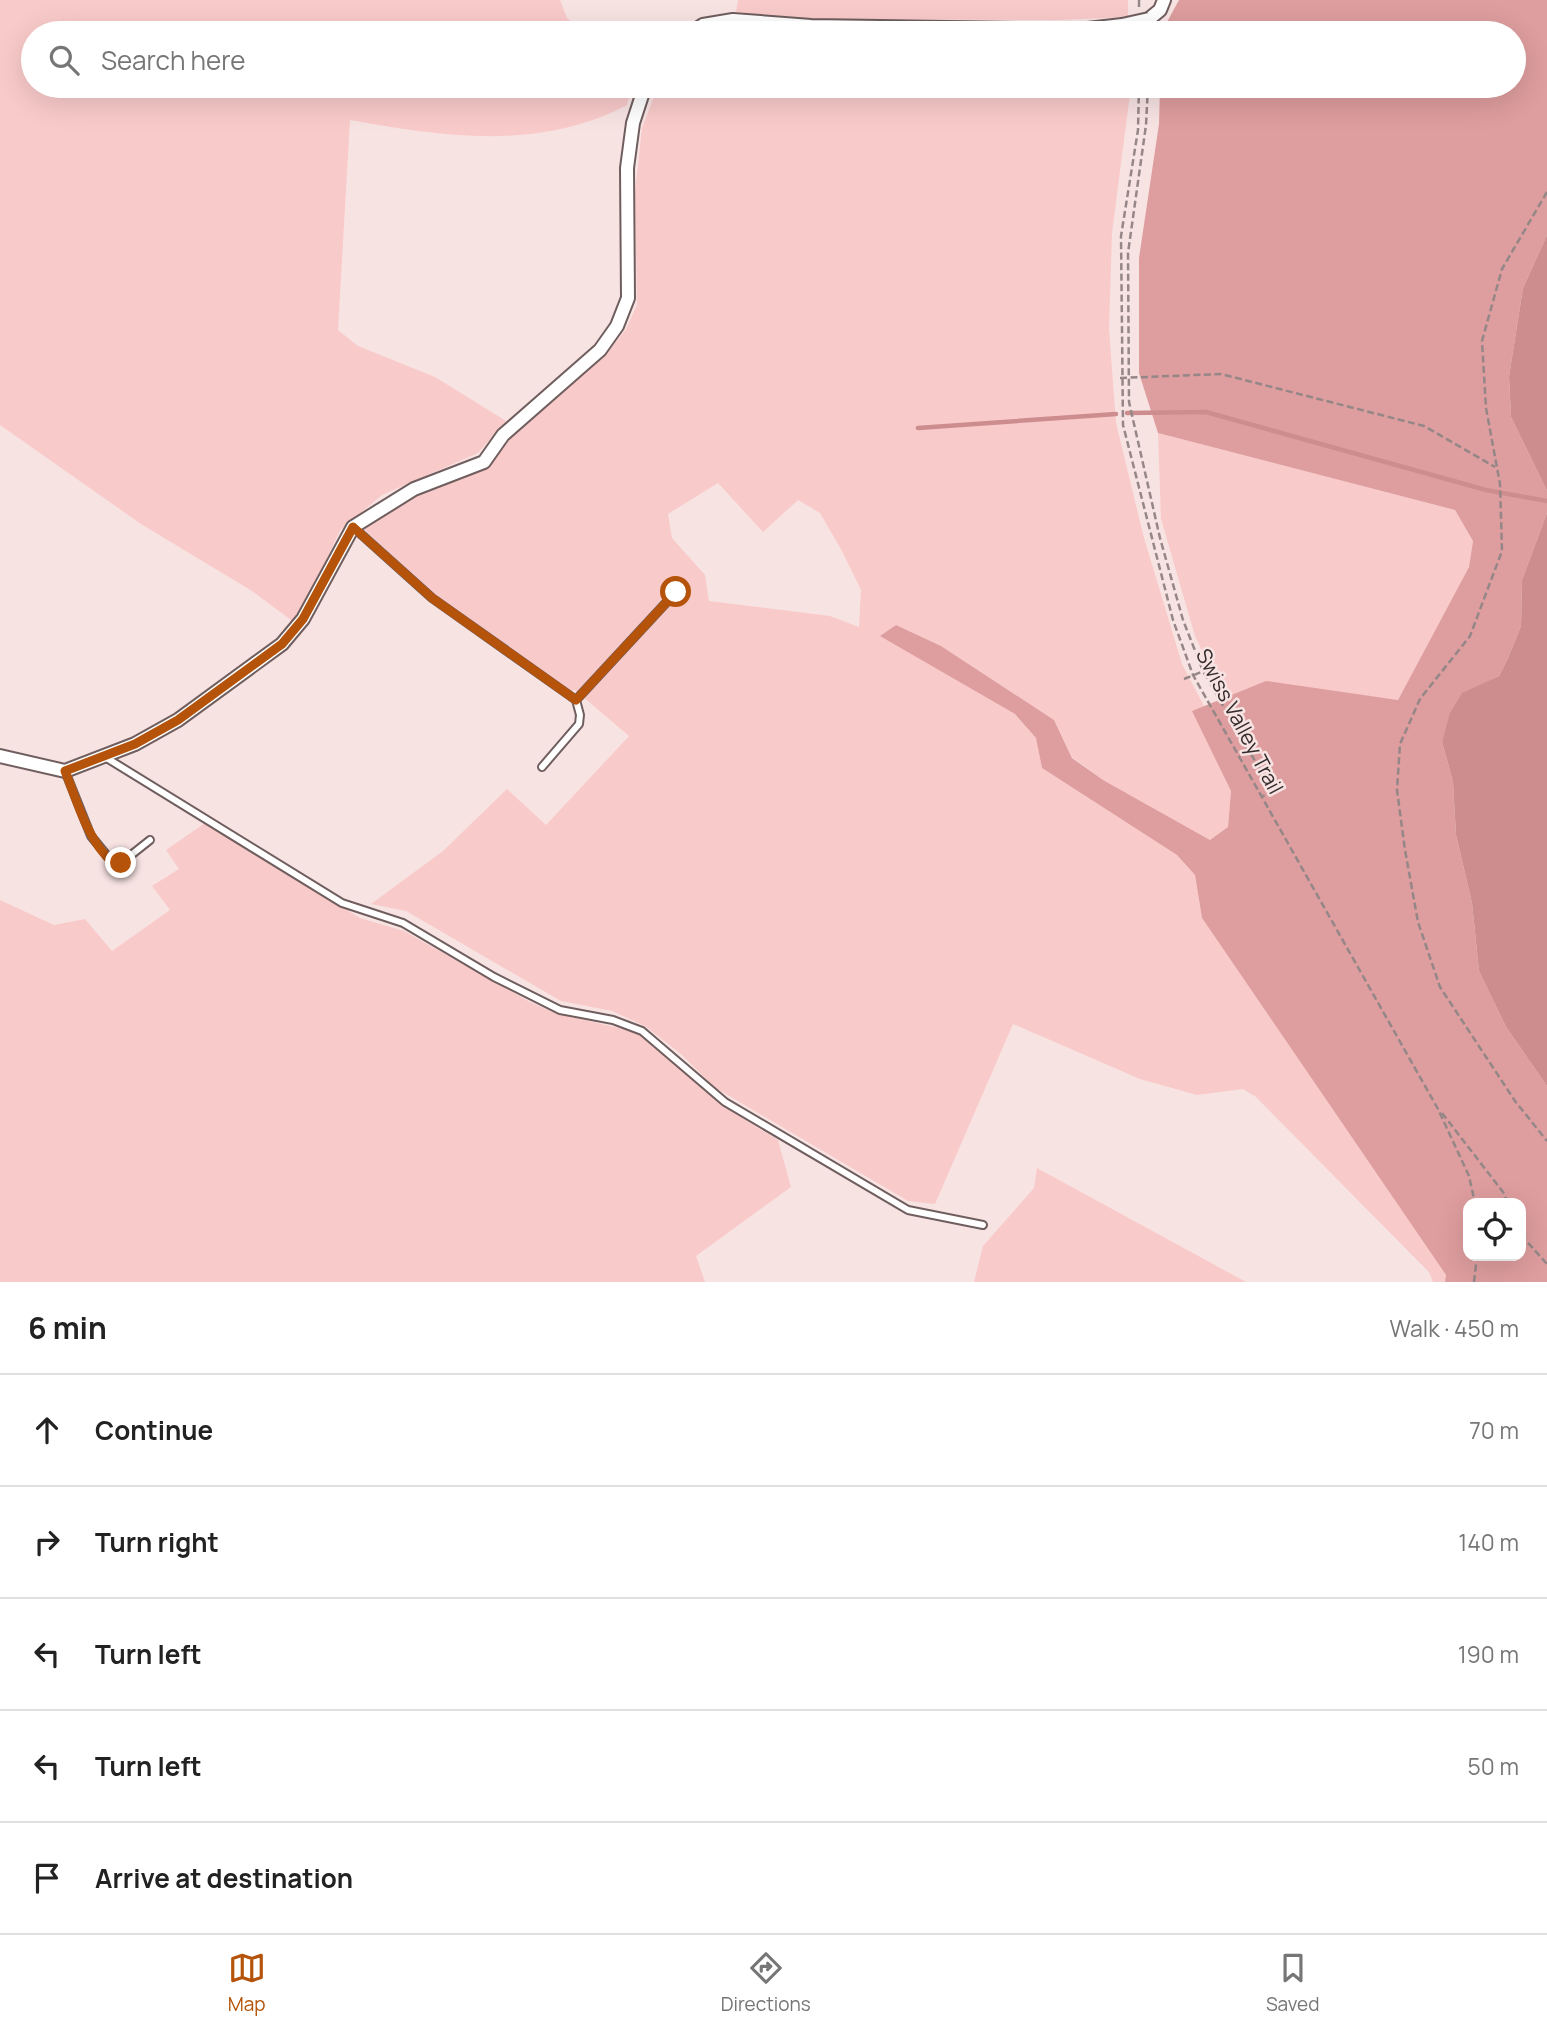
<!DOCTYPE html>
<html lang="en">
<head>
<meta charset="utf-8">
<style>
	:root { --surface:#fff; --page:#f6f6f6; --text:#222; --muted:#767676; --line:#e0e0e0; --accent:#b45309 }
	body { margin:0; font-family:Manrope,sans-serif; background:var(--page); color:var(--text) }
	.controls { position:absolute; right:21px; bottom:21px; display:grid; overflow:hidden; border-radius:14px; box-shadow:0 7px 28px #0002 }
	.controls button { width:63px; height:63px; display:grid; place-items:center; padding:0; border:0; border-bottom:2px solid var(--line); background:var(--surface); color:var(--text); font:35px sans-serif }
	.stop { position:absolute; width:21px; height:21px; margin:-16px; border:5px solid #b45309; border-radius:50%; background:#fff }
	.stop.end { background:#b45309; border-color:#fff; box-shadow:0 2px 7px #0008 }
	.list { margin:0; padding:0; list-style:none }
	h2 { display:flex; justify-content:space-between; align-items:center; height:91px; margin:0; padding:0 28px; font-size:30px }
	h2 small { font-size:23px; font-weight:400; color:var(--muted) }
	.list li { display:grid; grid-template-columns:46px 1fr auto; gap:21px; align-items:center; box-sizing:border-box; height:112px; padding:0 28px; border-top:2px solid var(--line) }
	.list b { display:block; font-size:26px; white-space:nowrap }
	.list em { font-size:23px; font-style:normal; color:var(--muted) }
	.icon { flex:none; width:38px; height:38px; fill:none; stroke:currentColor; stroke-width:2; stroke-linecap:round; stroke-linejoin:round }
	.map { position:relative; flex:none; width:1547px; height:1282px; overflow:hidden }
	.search { position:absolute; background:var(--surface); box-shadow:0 7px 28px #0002; left:21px; right:21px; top:21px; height:77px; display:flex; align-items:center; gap:18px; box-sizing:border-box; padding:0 24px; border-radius:38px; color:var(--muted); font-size:26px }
	.sheet { height:651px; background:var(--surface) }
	nav { display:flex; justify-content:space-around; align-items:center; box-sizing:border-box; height:98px; border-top:2px solid var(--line); background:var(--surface); font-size:19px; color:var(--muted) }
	nav a { display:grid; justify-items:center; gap:4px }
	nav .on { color:var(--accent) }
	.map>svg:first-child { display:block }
	.green { fill:#f9caca; fill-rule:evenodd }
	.forest { fill:#de9d9e; fill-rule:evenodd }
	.water { fill:#cd8d8e }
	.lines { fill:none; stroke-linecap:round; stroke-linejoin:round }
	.stream { stroke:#cd8d8e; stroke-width:4.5 }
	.service-casing { stroke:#705e5e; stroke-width:10 }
	.minor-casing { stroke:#705e5e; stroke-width:16 }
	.path { stroke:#958787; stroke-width:2.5; stroke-dasharray:7 3.5; stroke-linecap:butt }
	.service { stroke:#fff; stroke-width:6 }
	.minor { stroke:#fff; stroke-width:12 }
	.minor-bridge-casing { stroke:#705e5e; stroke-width:16; stroke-linecap:butt }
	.minor-bridge { stroke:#fff; stroke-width:12 }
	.route { stroke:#b45309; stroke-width:9 }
	.labels { text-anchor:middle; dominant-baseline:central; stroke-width:5; stroke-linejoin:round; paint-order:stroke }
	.street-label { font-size:21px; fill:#342c2c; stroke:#f8e3e3 }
</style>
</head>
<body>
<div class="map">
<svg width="1547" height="1282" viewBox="0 0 1547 1282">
	<rect width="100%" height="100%" fill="#f8e3e3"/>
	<g class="green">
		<path d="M0 0H560L567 18 584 33H33V86H631L627 105C540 151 443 137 350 120L338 330 358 346 435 377 506 421 478 453 382 495 341 529 295 623 252 591 141 524 0 425Z"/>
		<path d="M738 0H1128V17L1055 20 793 19 736 12Z"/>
		<path d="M713 30 1038 33H708Z"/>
		<path d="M658 86H1131L1112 233 1109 329 1116 423 1144 538 1182 664 1204 706 1193 711 1231 791 1228 827 1210 840 1103 780 1072 757 1054 720 941 646 896 625 881 636 1015 714 1036 738 1042 768 1177 855 1195 875 1202 918 1446 1275 1445 1282H1433L1429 1272 1408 1251 1256 1097 1243 1089 1197 1095 1140 1079 1013 1024 935 1204 908 1201 714 1087 682 1055 645 1026 612 1011 561 1001 406 911 371 904 443 851 507 789 546 825 629 736 575 690 569 692 434 596 363 528 406 498 489 465 523 423 609 351 626 329 637 305 635 193 642 128ZM718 483 763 532 798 500 820 513 842 551 861 590 859 627 830 616 709 601 705 575 672 538 668 514Z"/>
		<path d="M1158 433 1455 510 1473 541 1469 567 1398 700 1266 682 1224 698 1195 636 1161 519Z"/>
		<path d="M205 823 360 918 404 931 530 1002 555 1013 640 1033 721 1105 778 1140 791 1187 696 1256 705 1282H0V900L54 925 85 919 112 951 170 910 152 886 179 869 166 850Z"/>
		<path d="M1037 1168 1246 1282H974L983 1246 1034 1188Z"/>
	</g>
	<path class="forest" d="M1179 0H1547V235L1523 288 1509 376 1511 417 1547 491V513L1522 580 1521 626 1508 658 1499 676 1462 694 1442 742 1453 782 1456 835 1472 903 1479 971 1506 1027 1547 1086V1282H1445L1446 1275 1202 918 1195 875 1177 855 1042 768 1036 738 1015 714 880 636 896 625 941 646 1054 720 1072 758 1103 780 1210 840 1228 827 1231 791 1192 711 1266 681 1398 700 1469 567 1473 541 1455 510 1158 433 1139 373V258L1159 124 1160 86H1514V33H1161ZM1468 1203H1521V1256H1468Z"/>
	<g class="water">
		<path d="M1547 235V491L1511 417 1509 376 1523 288Z"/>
		<path d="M1547 513V1086L1506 1027 1479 971 1472 903 1456 835 1453 782 1442 742 1450 713 1462 693 1499 676 1508 658 1521 626 1522 580Z"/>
	</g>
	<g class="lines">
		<g class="stream">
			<path d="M1127 413 1206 412 1486 490 1547 501"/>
			<path d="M918 428 1116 414"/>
		</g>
		<g class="service-casing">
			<g id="service">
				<path d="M353 527 432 598 576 700 676 592"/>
				<path d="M105 757 342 903 403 923 494 977 560 1010 613 1020 642 1031 725 1102 908 1210 983 1225"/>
				<path d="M542 767 579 724 580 715 576 700"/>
				<path d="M65 771 91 836 113 863H121L150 840"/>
			</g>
		</g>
		<g class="minor-casing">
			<g id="minor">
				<path d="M1149 19 1160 10 1164 0"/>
				<path d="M691 33 703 25 733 20 811 26 1079 30 1122 25"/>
				<path d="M0 756 65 771 135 744 178 720 282 644 303 619 353 527 414 489 484 462 503 435 600 350 617 326 628 298 627 168 633 123 645 86"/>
			</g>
		</g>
		<g class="path">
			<path d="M1139 0V9"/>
			<path d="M1139 86 1138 130 1121 236 1123 425 1173 620 1193 675 1438 1109 1469 1176 1475 1203"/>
			<path d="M1148 86 1146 125 1128 253 1129 402 1160 538 1183 620 1203 671 1273 792 1263 796"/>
			<path d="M1547 192 1502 269 1482 341 1486 408 1500 484 1502 551 1470 636 1420 699 1400 744 1397 790 1405 850 1418 922 1440 987 1515 1101 1547 1141"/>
			<path d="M1120 378 1221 374 1424 426 1495 467"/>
			<path d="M1184 679 1211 668"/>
			<path d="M1442 1113 1503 1192 1508 1203"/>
			<path d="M1521 1235 1547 1264"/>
			<path d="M1474 1282 1477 1256"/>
		</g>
		<use href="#service" class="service"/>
		<use href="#minor" class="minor"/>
		<g class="minor-bridge-casing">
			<path id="minor-bridge" d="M1122 25 1149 19"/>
		</g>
		<use href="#minor-bridge" class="minor-bridge"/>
	</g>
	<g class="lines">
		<path class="route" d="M121 863H113C87 840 78 803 65 771L135 744 178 720 282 644 303 619 353 527 432 598 576 700 676 592"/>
	</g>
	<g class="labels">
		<g class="street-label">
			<text transform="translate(1240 721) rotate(62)">Swiss Valley Trail</text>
		</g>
	</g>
</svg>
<div class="controls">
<button><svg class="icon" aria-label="locate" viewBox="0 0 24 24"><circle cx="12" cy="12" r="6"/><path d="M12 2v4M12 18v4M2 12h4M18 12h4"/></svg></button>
</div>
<div class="stop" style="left:676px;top:592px"></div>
<div class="stop end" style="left:121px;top:863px"></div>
<div class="search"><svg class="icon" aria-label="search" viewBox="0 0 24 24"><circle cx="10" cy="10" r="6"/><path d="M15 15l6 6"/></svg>Search here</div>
</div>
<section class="sheet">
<h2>6 min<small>Walk · 450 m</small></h2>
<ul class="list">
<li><svg class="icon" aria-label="ahead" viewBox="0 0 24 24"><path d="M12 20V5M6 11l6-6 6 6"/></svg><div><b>Continue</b></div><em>70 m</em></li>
<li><svg class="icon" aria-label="right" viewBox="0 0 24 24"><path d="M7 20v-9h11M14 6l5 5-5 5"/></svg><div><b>Turn right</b></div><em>140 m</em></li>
<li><svg class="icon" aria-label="left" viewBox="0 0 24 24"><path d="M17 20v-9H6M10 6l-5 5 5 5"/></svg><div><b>Turn left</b></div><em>190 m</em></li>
<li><svg class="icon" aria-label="left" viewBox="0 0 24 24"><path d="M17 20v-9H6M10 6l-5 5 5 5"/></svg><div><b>Turn left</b></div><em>50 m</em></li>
<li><svg class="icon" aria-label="arrive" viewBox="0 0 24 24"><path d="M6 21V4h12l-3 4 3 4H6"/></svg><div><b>Arrive at destination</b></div></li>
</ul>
</section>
<nav>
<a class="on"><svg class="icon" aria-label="map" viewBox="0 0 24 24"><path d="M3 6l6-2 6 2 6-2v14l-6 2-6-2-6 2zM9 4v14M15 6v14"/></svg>Map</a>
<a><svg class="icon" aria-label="directions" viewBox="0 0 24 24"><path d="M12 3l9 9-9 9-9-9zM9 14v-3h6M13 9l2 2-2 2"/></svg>Directions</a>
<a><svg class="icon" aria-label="saved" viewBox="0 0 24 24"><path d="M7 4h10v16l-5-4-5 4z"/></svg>Saved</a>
</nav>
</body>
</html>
